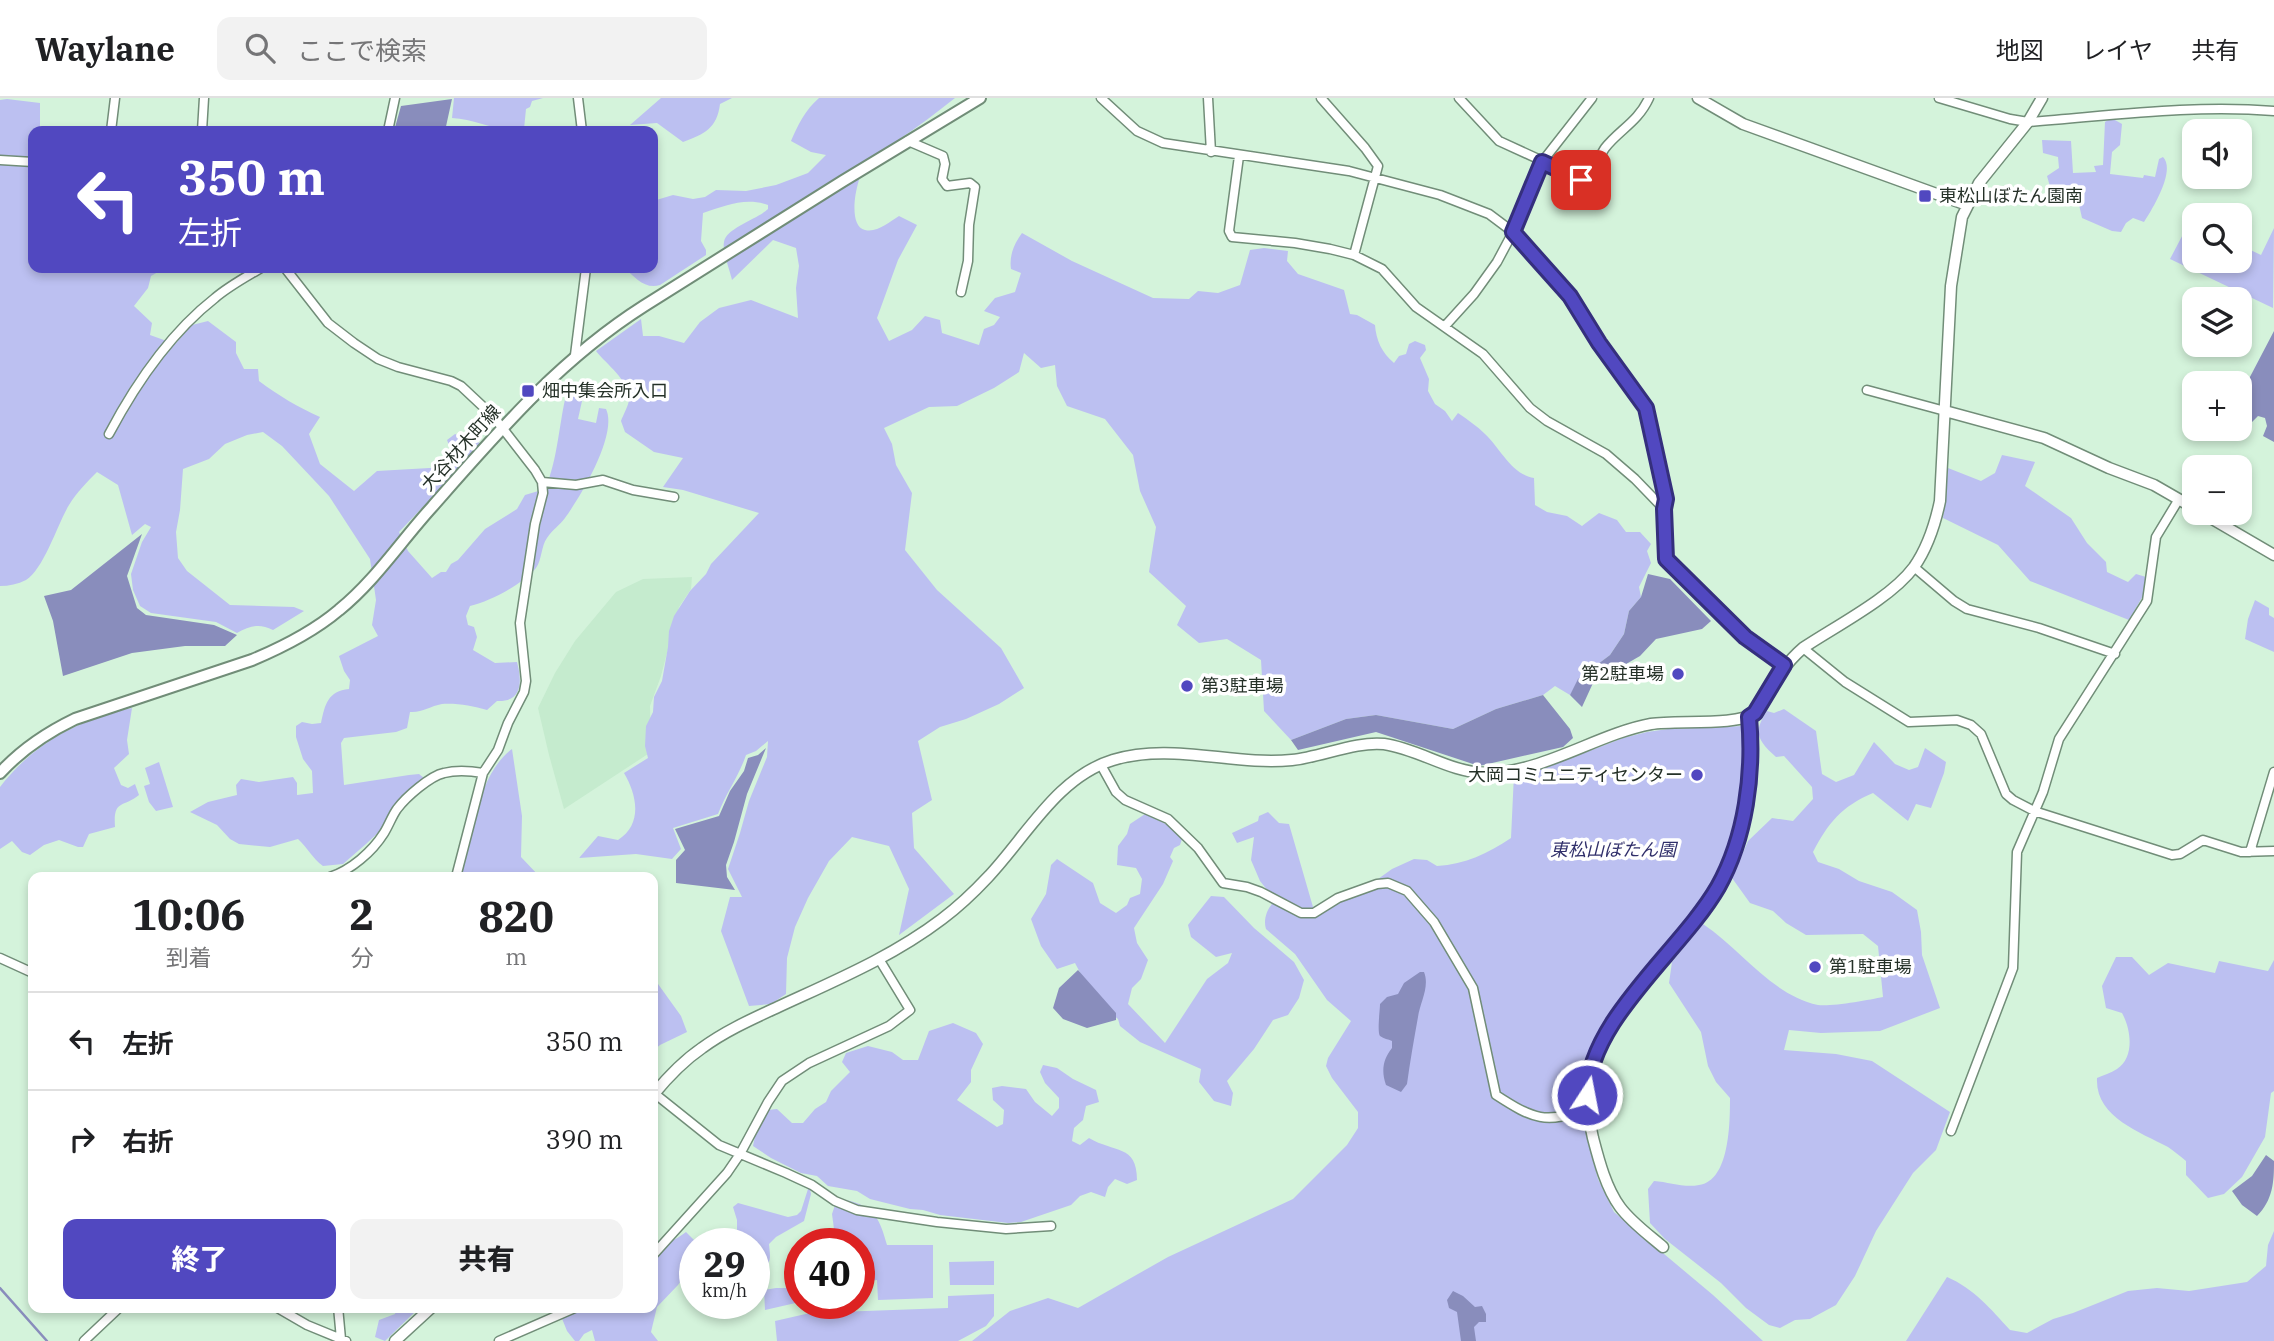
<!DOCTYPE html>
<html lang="ja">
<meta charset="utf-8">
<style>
body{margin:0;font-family:"IBM Plex Serif","Noto Sans JP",serif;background:#f2f2f2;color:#202124;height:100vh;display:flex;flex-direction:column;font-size:26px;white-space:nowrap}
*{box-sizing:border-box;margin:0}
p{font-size:23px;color:#757577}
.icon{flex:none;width:38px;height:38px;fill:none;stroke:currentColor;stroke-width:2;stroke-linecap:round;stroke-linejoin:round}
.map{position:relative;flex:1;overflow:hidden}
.panel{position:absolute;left:28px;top:774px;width:630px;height:441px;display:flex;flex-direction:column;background:#fff;border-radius:14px;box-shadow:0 4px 10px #0003}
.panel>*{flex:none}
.hud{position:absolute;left:28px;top:28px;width:630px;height:147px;border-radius:14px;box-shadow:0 4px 10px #0003;background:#5148c0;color:#fff;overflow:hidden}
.controls{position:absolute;left:2182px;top:21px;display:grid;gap:14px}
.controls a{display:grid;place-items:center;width:70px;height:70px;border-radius:14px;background:#fff;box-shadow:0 4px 10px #0003;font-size:35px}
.speed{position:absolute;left:679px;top:1130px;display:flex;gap:14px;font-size:35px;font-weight:700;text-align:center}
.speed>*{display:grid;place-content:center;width:91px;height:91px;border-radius:50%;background:#fff;box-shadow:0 4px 10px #0003;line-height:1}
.speed small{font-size:18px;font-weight:400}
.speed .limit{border:10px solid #d22;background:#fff;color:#111}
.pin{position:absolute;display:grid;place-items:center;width:60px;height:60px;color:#fff;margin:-30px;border-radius:14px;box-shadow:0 4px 10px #0006}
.me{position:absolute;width:77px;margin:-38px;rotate:11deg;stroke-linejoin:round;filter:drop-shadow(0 0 5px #0008)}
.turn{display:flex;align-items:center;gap:24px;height:147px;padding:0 35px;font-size:32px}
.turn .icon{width:91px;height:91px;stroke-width:2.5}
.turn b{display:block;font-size:49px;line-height:60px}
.eta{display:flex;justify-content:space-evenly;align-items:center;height:119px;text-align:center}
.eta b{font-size:42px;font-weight:800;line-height:49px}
.action{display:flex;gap:14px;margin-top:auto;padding:14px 35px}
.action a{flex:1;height:80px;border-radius:14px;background:#5148c0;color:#fff;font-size:28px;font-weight:800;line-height:80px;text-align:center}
.action a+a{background:#f2f2f2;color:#202124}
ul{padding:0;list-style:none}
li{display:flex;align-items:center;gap:21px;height:98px;padding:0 35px;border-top:2px solid #e0e0e0}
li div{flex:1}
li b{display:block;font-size:26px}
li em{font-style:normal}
header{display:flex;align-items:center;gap:42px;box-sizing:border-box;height:98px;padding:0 35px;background:#fff;border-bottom:2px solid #e0e0e0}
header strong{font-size:33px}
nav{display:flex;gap:38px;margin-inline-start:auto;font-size:24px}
.search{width:490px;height:63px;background:#f2f2f2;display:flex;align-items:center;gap:18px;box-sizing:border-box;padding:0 24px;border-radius:14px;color:#757577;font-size:26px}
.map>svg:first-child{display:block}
</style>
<header>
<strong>Waylane</strong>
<div class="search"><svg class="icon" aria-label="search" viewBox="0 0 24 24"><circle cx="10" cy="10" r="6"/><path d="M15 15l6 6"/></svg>ここで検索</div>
<nav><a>地図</a><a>レイヤ</a><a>共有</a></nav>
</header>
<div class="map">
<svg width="2274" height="1243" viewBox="0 0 2274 1243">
<rect width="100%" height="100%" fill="#d4f3db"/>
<path fill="#c5ebce" d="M692 479 691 491 679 509 661 578 650 608 651 654 564 711 549 657 538 610 555 575 575 543 616 494 643 481Z"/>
<path fill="#bcc0f1" d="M454 0H543L532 3 530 9 526 11 524 31C499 36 477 21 452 20Z
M661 0H732L720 6C717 30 705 36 683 44L657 25 630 27Z
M819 0H955C936 15 918 29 898 42 889 49 874 55 867 64 858 75 845 127 865 132 877 135 889 124 899 118L917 127 898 162 877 220 889 243 912 232 925 218 940 222 942 235 979 247 984 231 994 227 1000 219 984 213 995 200 1015 194 1021 175 1011 171C1009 158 1014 146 1022 135L1072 163 1153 200 1189 201 1198 193 1218 195 1240 187 1250 152 1264 150 1288 153 1287 163 1298 176 1344 192 1350 216 1357 217 1375 227C1376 242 1382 255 1394 265L1399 258 1406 256 1409 246 1415 243 1425 247 1426 252 1420 260 1429 281 1428 293 1435 306 1445 313 1452 323 1458 315C1468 322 1477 328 1485 336 1501 351 1511 376 1534 380L1535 407 1547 414 1567 418 1582 428 1599 415 1617 422 1626 434H1640L1651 446 1647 453 1651 465 1639 489 1641 499 1629 513 1624 536 1610 557 1581 579 1570 597 1555 588 1543 597 1496 611 1453 631 1376 617 1346 621 1291 642 1264 613 1261 562 1227 541 1199 545 1177 527 1186 508 1149 474 1156 429 1140 393 1133 357 1105 321 1067 308 1057 288 1055 267 1041 270 1024 255 1019 274 994 290 957 308 929 309 884 330 892 346 896 367 912 395 905 452 937 492 1001 550 1024 590 999 606 966 621 940 629 918 643 932 702 912 715 914 750 954 796 899 837 909 791 889 748 852 739 829 763 808 800 795 829 787 860 786 896 771 906 749 908 721 833 730 799H742L728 771 740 735 749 703 767 659 768 643 756 653 746 657C739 678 726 695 718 716L673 730 681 751 672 761 636 756 579 760 598 738 618 742C643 726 637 697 624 675L648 660 645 648 646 628 653 614 654 599 662 583 668 549 669 533 674 518 690 493 706 476 711 466 759 415 683 392 663 389 683 360 654 354 625 334 621 323C623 317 629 307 629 301 629 282 606 266 596 253L641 221 643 238H659L684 245 700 224 719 210 751 202 798 220 796 190 799 168 796 150 773 142 732 182C730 173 722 152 724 144 726 130 758 121 768 111V107C745 99 725 108 703 115L701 143 706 152V157L660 187C645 192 635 179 624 170H653V103L673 97 693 101 705 99 716 92 746 93 776 87 808 75 826 57 811 54 791 43C798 27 805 12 819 0Z
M7 1 40 5V29L38 33H33V48L28 68 33 73V170H165L151 178 148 190 134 208 152 225 150 237 175 246 192 227 208 223 236 244V255L244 271H258L259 283C279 298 298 309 320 319L309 336 320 366 354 393 377 373 447 369 452 355 447 342 455 336 483 346 399 434 408 453 432 480 441 474H446L451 466 458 462 485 431 517 411 525 397 545 391C558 362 559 324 567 293L581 297 582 303 578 321 596 325 599 310 606 311C618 336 581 398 565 420 560 427 552 432 547 440 541 448 542 462 536 470 521 487 491 503 470 508L466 518 468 527 474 529 477 539 473 552 495 565 517 564C522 583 523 604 497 603L487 612C473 608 457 605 442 606 430 608 422 615 410 614L407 630 396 634 344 640 341 645 344 687 409 677 419 676 424 680 393 708 381 732 366 746 343 766 323 768C312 760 308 750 298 741L270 749 239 746 230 741 217 727 190 714 208 704 237 697 236 687 241 681 259 684 293 679 297 685V697L313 695 312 673 303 661 296 639V628L302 624 312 626 321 625C325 606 328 593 349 591L350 582 344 573 339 558 378 538 372 527 376 502 370 461 329 398 282 348 263 334 247 337 225 346 209 361 183 371 180 412 176 434 178 460 187 473 230 507 294 509 304 513 273 532C259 525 250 528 237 535L216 524 151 515 140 508 133 492 131 476 142 444 151 429 145 426 132 437 118 387 97 374C87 384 77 394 69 407 58 425 44 471 26 482 18 486 9 488 0 488V2Z
M2108 22H2115L2122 26 2120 47 2112 54 2110 76 2143 80 2144 77 2155 79 2159 61 2163 59C2176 72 2153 110 2144 124L2133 120 2126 125 2121 134 2112 133 2082 120 2078 102 2051 92 2047 78 2059 70 2058 59 2043 55 2042 42 2071 43 2073 75 2096 74 2094 68 2103 67 2105 24Z
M2190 123 2194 126V163H2240V147L2261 157 2274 130 2273 210 2170 161Z
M2002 357 2035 364 2025 388 2071 420 2087 445 2106 464 2107 474 2128 484 2136 476 2146 479 2144 496 2129 522 2030 483 1998 447 1943 420 1948 370 1981 383 1995 375Z
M2255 502 2269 510V517L2274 520V554L2245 541 2248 521Z
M132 610 127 642 129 656 114 670 121 687 128 690 135 686 139 697C123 710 113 701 115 729L89 736 83 749H78L59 742 44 747 30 757 22 754 12 743 0 751V689C33 646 79 621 132 610Z
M1784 611 1816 633 1822 676 1836 684 1854 677 1874 644 1895 666 1909 672 1918 669 1925 650 1946 664 1944 675 1931 710 1916 706 1908 723 1873 695C1842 708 1828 725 1813 754L1818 764 1839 771 1859 783 1892 794 1917 812 1921 834 1922 857 1940 910 1880 933 1821 935 1789 932 1784 952 1836 956 1872 963 1950 1014 1936 1052 1913 1075 1876 1133 1855 1178 1836 1207 1810 1221 1795 1222 1780 1230 1769 1227 1746 1210 1721 1185 1665 1141 1650 1125 1648 1091 1654 1083C1669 1084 1684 1090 1699 1087 1730 1083 1730 1024 1730 1000L1716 984 1708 968 1701 934 1669 885 1672 864 1703 826C1742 852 1770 896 1818 907 1830 909 1869 902 1883 899L1878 848 1863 836 1806 837 1786 825 1773 813 1750 805 1732 780 1748 743 1772 720 1793 723 1813 701 1812 689 1784 658 1776 659C1757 642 1753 634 1767 613L1774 615Z
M1743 628 1747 645 1746 679 1740 715 1729 752 1722 770 1697 811 1626 899 1589 952 1582 975 1581 1002 1579 1005V1019H1582L1598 1081 1614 1114 1713 1197 1763 1243H972L1010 1213 1048 1200 1078 1210 1168 1159 1293 1101 1347 1047 1358 1030V1014L1332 980 1326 968 1328 960 1351 923 1327 902 1295 856 1266 831C1263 822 1267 810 1274 804L1298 817 1308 819 1289 803 1268 793 1260 783 1251 762 1254 739 1237 745 1232 735 1258 723 1259 718 1268 714 1279 725 1289 726 1313 809 1378 781 1392 771 1414 761 1427 762 1437 768C1466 766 1487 756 1511 740L1514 676 1579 657 1623 640 1647 634 1668 631Z
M512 651 522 718 521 759 540 779H461C469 740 479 675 512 651Z
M159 664 173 709 156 713 149 704 144 688 150 686 145 670Z
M1145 716 1172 729 1182 741 1180 747 1174 750 1170 759 1173 763 1163 786 1134 830 1137 845 1148 862 1141 881 1132 890 1128 906 1165 945 1207 881 1228 865 1232 855 1216 859 1191 839 1188 827 1211 798 1224 799 1254 830 1294 864 1304 882 1299 900 1288 917 1273 922 1254 951 1227 983 1233 995 1231 1008 1214 1003 1199 984 1201 971 1140 944 1120 928 1118 921 1094 901 1075 865 1057 871 1041 848 1031 821 1046 796 1051 767 1057 761 1093 785 1100 805 1116 815 1127 807 1130 800 1140 796 1142 781 1136 770 1117 767 1118 748 1127 736 1130 726Z
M2116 859H2132L2149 877 2168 865 2215 875 2219 863 2268 873 2274 862V993L2271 995 2265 1039 2242 1079 2224 1096 2208 1100 2186 1077V1063C2180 1058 2174 1053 2168 1049 2140 1034 2095 1019 2097 980 2103 977 2111 975 2117 971 2135 959 2131 931 2122 915L2106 910 2102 888Z
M653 879 681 918 687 934 660 947 653 953Z
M953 925 976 935 983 946 971 972V984L957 1002 997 1029 1003 1026 1004 1012 993 1002 992 990 1002 988 1026 991 1035 1004 1052 1018 1059 1010V1000L1045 985 1040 974 1043 967 1057 970 1073 981 1096 992 1099 1004 1086 1008 1083 1022 1074 1030 1072 1043 1080 1047 1089 1040C1114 1055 1137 1046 1137 1082L1127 1086 1115 1081 1108 1089 1105 1099 1091 1094 1080 1098 1071 1107 1021 1124 1008 1125 940 1117 923 1112 910 1111 870 1101 857 1093 828 1088 817 1078 801 1075 771 1060 753 1048 756 1033 768 1012 777 1011 792 1025H803L815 1011 826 1004 831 993 850 974 842 964 846 955 868 948 892 954 903 962H918L929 933Z
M808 1091H810L811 1096 804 1123 776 1139 769 1146C770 1159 773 1165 759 1173L754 1160V1146H747L746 1141 737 1137V1122L733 1109 738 1105 788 1119 797 1117 801 1113Z
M846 1102C875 1108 880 1122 887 1147H933V1200L878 1202 877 1182 870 1183 859 1179V1146H836L832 1116 835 1107Z
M2274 1133V1243H1906L1947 1179C1973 1190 1991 1211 2010 1232L2027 1235 2053 1221 2073 1215 2128 1193 2157 1190 2189 1193 2247 1184 2266 1168 2268 1147Z
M686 1134 698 1146H695V1150L691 1154 688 1173 678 1187 657 1209 651 1234 658 1243H595L592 1232 584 1236 579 1243H575L567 1233 561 1218 583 1211V1209H653V1140C666 1148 675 1142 686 1134Z
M994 1163V1187H950L949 1164Z
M776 1190H800V1204L765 1212 764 1192Z
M994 1196V1218L986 1228 958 1243H777L775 1223 810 1215 948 1210V1198Z
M397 1209H420L385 1243 375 1239 379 1222 395 1216Z"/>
<path fill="#898dbc" d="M452 1 445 33H394L401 8Z
M2274 233V344L2263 338 2267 328 2265 320 2258 318 2252 324 2240 319V298Z
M142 436 127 478 137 510 146 517 214 527 237 537 225 548H185L132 555 63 578 53 523 44 498 71 492Z
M1648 476 1670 481 1711 523 1702 531 1656 541 1640 558 1593 585 1582 609 1570 597 1578 581 1610 557 1624 536 1629 513 1641 499Z
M1543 597 1570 631 1573 640 1563 649 1479 668 1376 634 1298 652 1291 642 1346 621 1376 617 1453 631 1496 611Z
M766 650 747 696 734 744 726 767 727 779 735 792 676 785V762L685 752 675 731 719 718 730 693 744 673 748 660 758 657Z
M1078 872 1116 915V922L1087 930 1063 921 1053 910 1059 890Z
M1420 874H1424C1430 889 1420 904 1418 919 1414 941 1410 964 1407 986L1401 994 1386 987C1381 973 1383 961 1392 950V943C1388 941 1384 941 1380 938 1377 934 1380 912 1380 906L1387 899 1398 896 1404 885Z
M2266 1057 2274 1063C2274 1084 2273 1102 2257 1118L2242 1107 2232 1093 2252 1078Z
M1453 1193 1463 1198 1475 1209 1482 1208 1486 1216V1224H1479L1474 1229 1476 1243H1461L1457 1214 1449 1210 1447 1202Z"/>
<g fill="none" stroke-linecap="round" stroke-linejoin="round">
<path stroke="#898dbc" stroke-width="2.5" d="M0 1190 47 1243"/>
<defs>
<path id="minor" d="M578 0 582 33
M1101 0 1137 33 1163 45 1349 73 1440 97 1489 116 1513 134 1570 198 1599 245 1646 310 1666 401 1664 411 1666 461 1745 539 1785 567
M1208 0 1211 54
M1321 0 1365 50 1378 68 1354 157
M1459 0 1499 43 1584 82C1595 76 1598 60 1605 50 1619 32 1638 24 1649 0
M1939 0 2010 21 2028 24C2109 18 2193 6 2274 13
M111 33 115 0
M202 33 204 0
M388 33 395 0
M908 43 943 58 945 66 942 81 947 88 970 85 975 89 969 127 968 163 961 194
M1239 58 1229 133 1232 139 1295 145 1330 151 1354 157 1382 171 1416 209 1483 256 1530 310 1547 323 1606 356 1635 381 1664 411
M0 62 33 64
M285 170 328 225 354 245 378 261 398 269 451 283 461 288 493 318 535 372 542 384 543 395 535 426 520 525 526 583 524 594 508 625 498 652 483 675 456 779
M1445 228 1474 196 1497 164 1513 134 1542 64 1592 0
M575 257 586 170
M1867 292 1945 313
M109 336C136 285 169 236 215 200 229 188 246 179 261 170
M542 384 576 387 603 382 633 392 674 399
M1914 469 1954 503 1967 511 2039 530 2115 556
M1803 550 1845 584 1909 624 1957 622 1971 627 1981 636 2006 696 2013 702 2034 713 2172 757 2180 756 2203 742 2241 754 2274 753
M1101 667 1116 694 1125 702 1168 721 1198 750 1223 785 1247 789 1261 794 1301 815H1314L1338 800 1377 786 1388 785 1407 793 1434 824 1473 890 1496 997C1533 1021 1546 1027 1588 1010
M2250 754 2274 674
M330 779C351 772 372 754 384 735 389 727 392 718 397 711 406 699 430 678 444 675 456 672 471 673 483 675
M0 860 33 875
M654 995 719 1047 786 1075 812 1087 835 1103 857 1112 937 1124 1006 1131 1051 1128
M1951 1033 2013 870 2017 754 2043 694 2059 641 2147 503 2156 439 2179 401
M653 1157 727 1075 740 1056 768 1004 782 983 809 965 889 928 910 912 879 861
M276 1209 307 1227 346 1243
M338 1209 341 1241
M84 1243 120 1209
M499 1243 577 1209"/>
<path id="tertiary" d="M1698 0 1743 26 1967 107
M1945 313 2044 340 2109 370 2154 387 2194 410
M2202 415 2274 457
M653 997C667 980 683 963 702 950 725 933 752 921 778 909 834 883 892 859 942 821 958 809 974 794 988 779 1026 739 1057 679 1113 662 1171 644 1233 668 1292 662 1321 659 1356 643 1384 646 1419 651 1449 674 1485 675 1541 676 1597 636 1651 626 1676 622 1738 628 1755 615 1770 591 1782 568 1803 550 1836 528 1891 500 1914 469 1928 449 1935 427 1940 403L1951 188 1962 119 1979 85 2028 24 2042 0
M1663 1149C1649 1137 1631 1124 1620 1109 1606 1090 1599 1063 1593 1040 1589 1021 1583 996 1588 977 1606 908 1682 850 1717 789 1746 739 1754 675 1749 619
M395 1243 432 1209"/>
<path id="secondary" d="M0 675C21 652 46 635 75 621L252 562C283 549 313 534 339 512 375 483 401 443 432 409 498 334 559 262 644 208L843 83 980 0"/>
</defs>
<use href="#minor" stroke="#718d78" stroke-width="11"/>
<use href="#tertiary" stroke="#718d78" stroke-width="13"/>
<use href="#secondary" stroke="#718d78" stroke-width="14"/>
<use href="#minor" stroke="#fff" stroke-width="8"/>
<use href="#tertiary" stroke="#fff" stroke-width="10"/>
<use href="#secondary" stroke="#fff" stroke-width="10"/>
</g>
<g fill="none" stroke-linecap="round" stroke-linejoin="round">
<defs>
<path id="route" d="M1581 82 1542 64 1513 134 1570 198 1599 245 1646 310 1666 401 1664 411 1666 461 1745 539 1784 567 1755 615 1749 619C1754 675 1746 739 1718 789 1681 853 1589 921 1587 997"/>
</defs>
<use href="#route" stroke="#352f7d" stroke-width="18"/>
<use href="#route" stroke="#5148c0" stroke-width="12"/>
</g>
<g fill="#5148c0" stroke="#fff" stroke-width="2.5">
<rect x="1918" y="91" width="14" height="14" rx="3.5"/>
<rect x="521" y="286" width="14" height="14" rx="3.5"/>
<circle cx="1678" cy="576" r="7"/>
<circle cx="1187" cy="588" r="7"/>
<circle cx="1697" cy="677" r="7"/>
<circle cx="1815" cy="869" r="7"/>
</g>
<g text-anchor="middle" stroke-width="7" stroke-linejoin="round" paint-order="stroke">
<g font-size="18" fill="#253128" stroke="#fff" text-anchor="start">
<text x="1939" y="104">東松山ぼたん園南</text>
<text x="542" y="299">畑中集会所入口</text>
<text x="1664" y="582" text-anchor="end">第2駐車場</text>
<text x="1201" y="594">第3駐車場</text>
<text x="1683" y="683" text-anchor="end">大岡コミュニティセンター</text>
<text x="1829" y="875">第1駐車場</text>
</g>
<g font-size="18" fill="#253128" stroke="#fff">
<text transform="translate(461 350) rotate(-48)" y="6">大谷材木町線</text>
</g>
<g font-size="18" font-style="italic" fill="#302f6a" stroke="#fff">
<text x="1613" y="758">東松山ぼたん園</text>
</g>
</g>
</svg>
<div class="controls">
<a><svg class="icon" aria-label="sound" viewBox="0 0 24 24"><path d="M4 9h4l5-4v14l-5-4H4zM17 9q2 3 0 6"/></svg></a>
<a><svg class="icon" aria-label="search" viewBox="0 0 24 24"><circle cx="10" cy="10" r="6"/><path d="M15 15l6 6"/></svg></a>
<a><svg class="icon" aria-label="layers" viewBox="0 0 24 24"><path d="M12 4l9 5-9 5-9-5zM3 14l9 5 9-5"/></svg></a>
<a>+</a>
<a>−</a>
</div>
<div class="speed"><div>29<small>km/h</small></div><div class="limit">40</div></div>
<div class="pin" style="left:1581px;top:82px;background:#d93025"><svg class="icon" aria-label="arrive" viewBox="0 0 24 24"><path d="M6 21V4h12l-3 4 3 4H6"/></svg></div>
<svg class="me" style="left:1587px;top:997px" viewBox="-20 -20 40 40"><circle r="17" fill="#5148c0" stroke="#fff" stroke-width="3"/><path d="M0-11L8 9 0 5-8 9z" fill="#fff"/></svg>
<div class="hud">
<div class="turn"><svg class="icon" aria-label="left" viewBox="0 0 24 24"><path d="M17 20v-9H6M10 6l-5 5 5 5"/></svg><div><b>350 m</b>左折</div></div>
</div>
<section class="panel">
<div class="eta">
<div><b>10:06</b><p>到着</p></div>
<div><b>2</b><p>分</p></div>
<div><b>820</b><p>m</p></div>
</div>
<ul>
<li><svg class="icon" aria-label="left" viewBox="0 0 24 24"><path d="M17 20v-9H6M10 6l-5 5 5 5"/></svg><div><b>左折</b></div><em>350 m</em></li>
<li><svg class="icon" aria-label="right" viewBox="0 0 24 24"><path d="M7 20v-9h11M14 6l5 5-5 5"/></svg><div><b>右折</b></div><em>390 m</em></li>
</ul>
<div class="action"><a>終了</a><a>共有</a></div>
</section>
</div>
